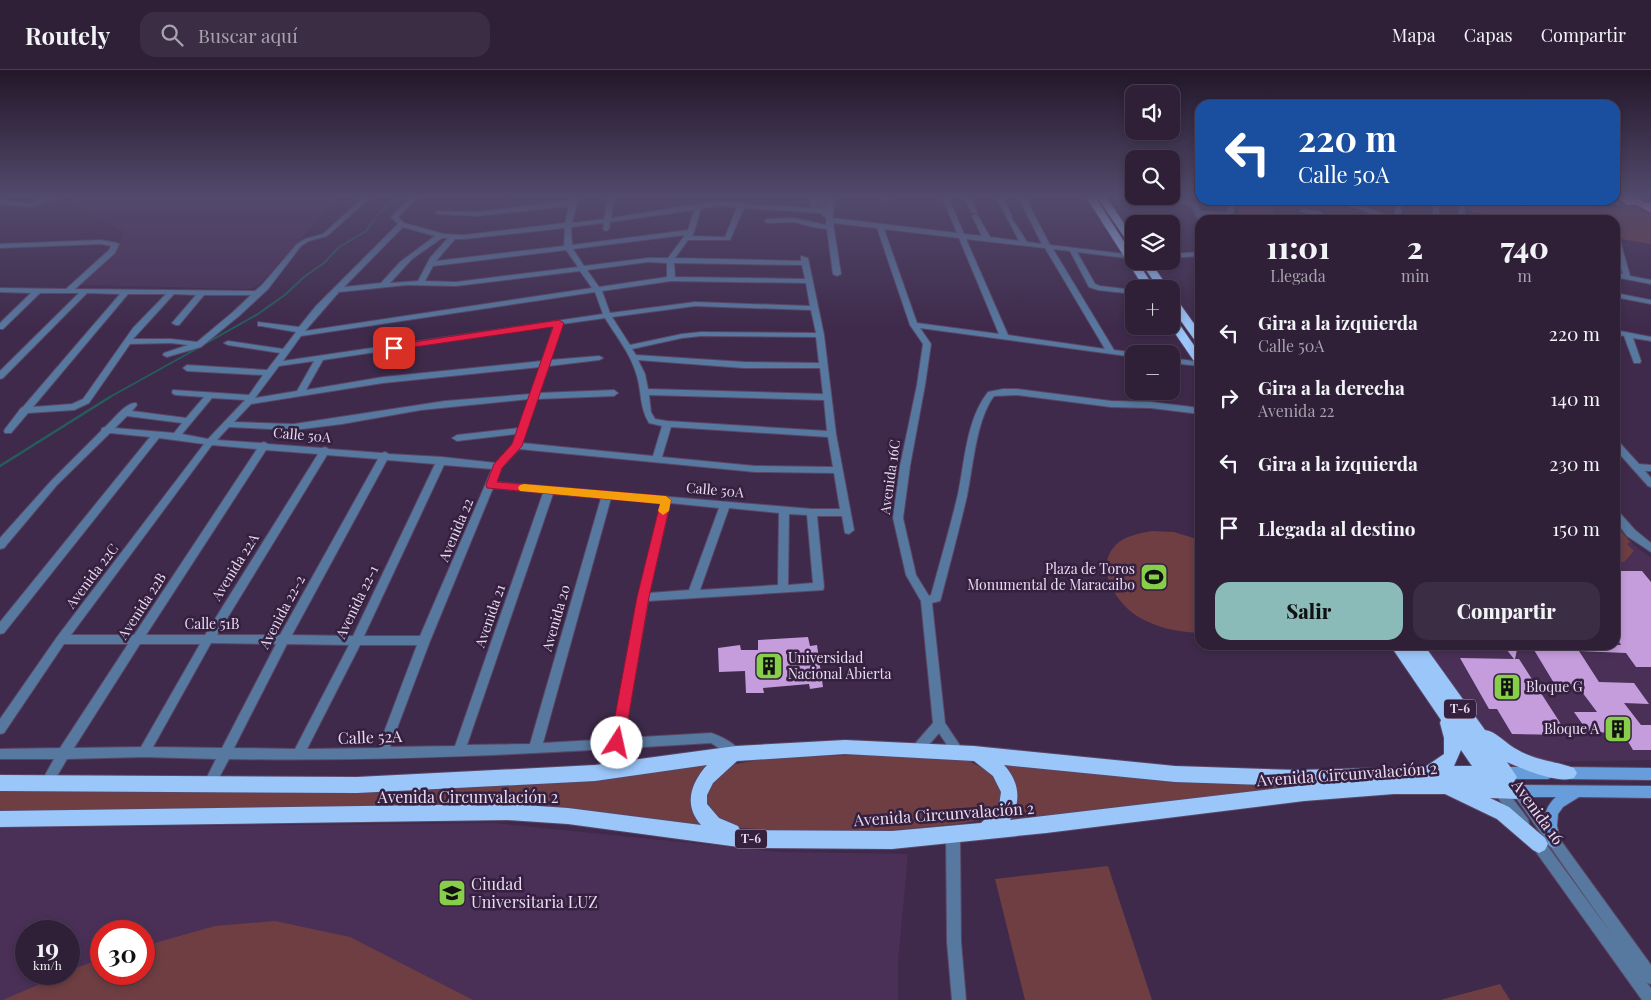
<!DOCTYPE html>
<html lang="es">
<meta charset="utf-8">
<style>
body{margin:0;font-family:"Playfair Display",serif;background:#3b2d43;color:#f1f3f6;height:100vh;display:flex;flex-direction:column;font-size:19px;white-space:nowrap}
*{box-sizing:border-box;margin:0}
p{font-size:16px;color:#a7a3ae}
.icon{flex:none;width:28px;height:28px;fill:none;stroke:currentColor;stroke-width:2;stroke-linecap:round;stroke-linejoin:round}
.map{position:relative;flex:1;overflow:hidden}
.details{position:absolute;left:1195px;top:145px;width:425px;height:435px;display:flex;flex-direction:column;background:#2f2038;border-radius:15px;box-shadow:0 2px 8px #0003,0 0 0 1px #4a3e53}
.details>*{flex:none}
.top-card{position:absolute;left:1195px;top:30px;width:425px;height:105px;border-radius:15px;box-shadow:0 2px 8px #0003,0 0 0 1px #4a3e53;background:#1a4fa0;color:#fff;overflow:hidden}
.tools{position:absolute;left:1125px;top:15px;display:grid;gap:10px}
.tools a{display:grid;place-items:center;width:55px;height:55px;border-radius:10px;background:#2f2038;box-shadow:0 2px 8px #0003,0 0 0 1px #4a3e53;font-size:25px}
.speed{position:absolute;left:15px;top:850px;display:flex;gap:10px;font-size:25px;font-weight:700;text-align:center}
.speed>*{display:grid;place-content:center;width:65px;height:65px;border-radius:50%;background:#2f2038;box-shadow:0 2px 8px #0003,0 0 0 1px #4a3e53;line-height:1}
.speed small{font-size:12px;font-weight:400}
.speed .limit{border:8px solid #d22;background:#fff;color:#111}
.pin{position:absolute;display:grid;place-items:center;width:42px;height:42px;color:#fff;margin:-21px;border-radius:10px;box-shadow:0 2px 8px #0006}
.me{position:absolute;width:55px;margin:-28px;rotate:10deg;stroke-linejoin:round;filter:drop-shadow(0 0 4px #0008)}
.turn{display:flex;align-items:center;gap:18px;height:105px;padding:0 20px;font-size:22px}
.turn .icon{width:65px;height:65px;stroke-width:2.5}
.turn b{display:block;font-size:35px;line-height:42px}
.eta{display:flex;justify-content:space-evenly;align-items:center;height:85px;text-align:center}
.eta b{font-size:30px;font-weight:800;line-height:35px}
.action{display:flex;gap:10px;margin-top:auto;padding:10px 20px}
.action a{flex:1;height:58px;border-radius:15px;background:#8bbbb9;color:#111;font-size:20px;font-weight:800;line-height:58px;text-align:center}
.action a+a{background:#3b2d43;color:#f1f3f6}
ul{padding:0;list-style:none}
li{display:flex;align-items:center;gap:15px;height:65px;padding:0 20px}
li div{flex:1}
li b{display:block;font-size:19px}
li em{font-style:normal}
header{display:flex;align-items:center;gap:30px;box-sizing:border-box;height:70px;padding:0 25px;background:#2f2038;border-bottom:1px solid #4a3e53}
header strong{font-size:24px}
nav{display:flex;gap:28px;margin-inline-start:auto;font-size:18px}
.search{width:350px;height:45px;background:#3b2d43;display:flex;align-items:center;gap:12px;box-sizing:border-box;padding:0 18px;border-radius:15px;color:#a7a3ae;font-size:19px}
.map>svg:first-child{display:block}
</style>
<header>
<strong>Routely</strong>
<div class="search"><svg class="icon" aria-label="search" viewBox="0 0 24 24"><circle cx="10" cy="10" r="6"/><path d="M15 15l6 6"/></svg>Buscar aquí</div>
<nav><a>Mapa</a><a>Capas</a><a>Compartir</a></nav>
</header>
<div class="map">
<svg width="1651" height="930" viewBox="0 0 1651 930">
<rect width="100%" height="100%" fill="#3f2a4b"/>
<path fill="#4a3057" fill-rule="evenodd" d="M78 127H338L260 214 250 219 80 215 117 178 124 162 74 136 72 130Z
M1615 452 1635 476 1651 488V690L1546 692 1484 661 1425 575H1615Z
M494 753 779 782 908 784 898 891V930H0V758ZM26 861H69V904H26ZM101 861H144V904H101Z"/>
<path fill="#6e3e43" d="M1239 131 1274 135V149H1253L1239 147Z
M1468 133 1640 138 1651 144V174L1615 168V150H1517L1469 141Z
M1615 454 1630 472 1627 474 1634 481 1624 492H1615Z
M1152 461 1174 462 1200 470V563C1177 562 1157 558 1137 546 1114 531 1092 494 1119 472 1129 465 1141 463 1152 461Z
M851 685 967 690 990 702 1000 715 1004 729 1000 741 987 749 957 754 874 762 795 761 741 758 725 754 709 744C707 734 703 723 708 714 713 704 726 697 736 694 771 686 815 687 851 685Z
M710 692 695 710 692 728 705 758 570 741 0 742V718L187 719Z
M998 692 1294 716 1005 754 1016 740V727Z
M1108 796 1152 930H1025L995 809Z
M275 851 350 867 473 930H3L63 904H69V901L101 888V904H144V876L215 856Z
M1500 914 1510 930H1441L1444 929Z"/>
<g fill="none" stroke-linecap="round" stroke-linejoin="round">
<path stroke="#245e5c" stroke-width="2" d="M203 275 258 244 286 224 304 207 324 193 338 178 366 161 377 146 396 127
M108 328 198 278"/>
<path stroke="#245e5c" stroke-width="2.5" d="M0 396 110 327"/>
</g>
<path fill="#c59ddc" d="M1617 127H1638L1644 133 1651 132V143L1637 135H1627Z
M1615 501H1642L1651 512V597H1636L1626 583 1579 581 1599 612 1634 613 1649 634 1624 633 1641 655H1651V680H1633L1623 663 1588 662 1574 642H1597L1579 618H1557L1531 575H1575L1577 578V575H1621L1615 565Z
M808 567 810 576 817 575 823 617 810 619 809 614 763 618 764 623H746L745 601 719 602 718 578 740 575 741 580H758V570Z
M1503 575H1518L1515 589H1519L1568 665 1512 664 1497 639H1489L1460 588 1514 589Z"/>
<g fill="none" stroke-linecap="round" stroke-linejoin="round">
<defs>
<path id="minor" d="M46 127H57L31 137 0 134V130L30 133Z
M364 127H371L327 166 309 171 301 176 268 219 239 246 201 277 167 287 163 285 164 283 188 275 171 273 130 274 89 333 74 340 28 343 11 363H5L4 361 5 359 21 338 23 337 120 224 87 223 3 308 0 309V301L79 223H40L3 259H0V253L31 223 0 222V218L66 219 109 180 111 176 101 174 0 178V174L101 170 117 173 119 174 115 183 75 219 255 221 262 215 297 174 305 169 323 164ZM128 224H166L133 258 83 329 72 334 33 337ZM174 224 196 225 172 253 176 255H179L204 225H251L233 242 197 272 171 269H133Z
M411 127H418L398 147 404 153 444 164 464 165 565 153 569 136 477 146 438 144 436 143V141L477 142 570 131 571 127H577V133L572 153 604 149 608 127H614L611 148 698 134 718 132 739 133 742 132 745 134 811 138 810 127H816L818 139H820L818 127H824L827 138 828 127H834L833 148 957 163 942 127H948L964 164 982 166 972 146 975 144 978 146 990 167 1019 171 996 127H1003L1012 146 1011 147 1027 172 1042 174 1018 127H1025L1050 175 1134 185V189L1077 182 1095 214 1100 216 1134 220V224L1098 220 1089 217 1070 181 1053 179 1114 280 1137 283 1134 284V287L920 258 931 274 925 315 910 396 903 448 916 505 929 526 931 525C940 492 950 458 958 424 965 391 966 350 988 322L1003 319H1017L1111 331 1151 332 1200 338V344L1151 338 1111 337 1017 325 994 326C976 350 973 397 967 426 959 460 950 494 941 528L940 531 932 533 945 653 965 683 963 687 959 688 955 687 939 663 921 684 917 685 913 684 911 680 913 676 933 653 921 531 906 505 893 448 900 396 917 315 923 274 910 255 877 158 833 153 841 204 837 206 833 204 827 159 812 157 794 152 767 153 764 151 767 149 794 148 826 155V147L823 146 821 143 744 138 730 170H688L675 188 801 191V186L808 188 824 265 836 364 854 460 849 464 845 463 842 446H817L824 517 823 520 648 531 624 668 711 663C721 666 737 674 742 684L740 688 736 689 711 673C550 683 390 692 229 689L213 719 209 721 205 719 203 715 216 689 144 687 67 689 50 718 46 720 42 718 40 714 54 689H0V679L60 678 128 574H64L4 663 0 664V649L57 567 204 374 159 368 4 563 0 564V552L150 367 110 363 57 415 4 478 0 479V468L51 411 101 361 102 358 105 357C113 350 126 332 136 333L137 335 132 341 186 348 204 327 176 325 173 324 172 322 173 320 249 325 263 305 187 301 183 298 187 295 267 300 280 283 228 275 224 273 228 271 283 279 296 262 261 256H258V252L299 257 316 236 398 154 391 147ZM718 136 737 137 725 167 692 166 694 162 701 139ZM694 140 688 160 572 175 571 157 604 153 603 159 606 161 609 159 610 152ZM403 157 435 166 400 192 381 213 344 217ZM565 158 564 176 436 191 455 169H464ZM884 159 959 168 999 264 917 253ZM685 165 668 188H648L584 196 573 179ZM442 168H448L430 188 418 211 390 213 412 189ZM966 169 1045 178 1105 279 1008 265ZM566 180 578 197 456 212 425 211 433 196ZM648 192 667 193V207L599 217 587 200ZM674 193 802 195 805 209 675 207ZM580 201 592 218 305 261 339 222 407 215 456 216ZM671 211 806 213 810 236 695 232 610 243 602 221ZM595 222 603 244 283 291 301 266ZM695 236 811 240 816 263 701 262 682 264 630 275 612 247ZM605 248C616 266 630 283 636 303 642 320 639 337 649 353L662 356 653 386 522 373 537 329 614 326 618 323 614 320 539 323 549 296 599 290 603 288 599 286 550 290 562 254ZM554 255 542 291 383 307 306 320 323 290ZM701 266 816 267 819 293 744 292 636 285 632 279 682 268ZM638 290 744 298H820L823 324 648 319 645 304ZM314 291 297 321 255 328 279 296ZM540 297 531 324 445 331 294 354 234 352 251 334 383 313ZM649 325 824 330 827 361 667 351 655 349 651 342ZM212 328 245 330 208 369 182 364ZM529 329 519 358 457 365 452 368 457 371 516 364 513 375 496 393 442 387 389 384 385 382 382 383 329 379 325 377 322 378 268 374 264 372 261 373 217 370 229 357 294 360 342 354 421 340ZM127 346 182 353 174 363 115 358ZM671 357 828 367 833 397 755 396 662 387ZM212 375 257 379 134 565H71ZM519 379 755 402 834 403 840 439H812L496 412 502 397ZM266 380 318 384 205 565H146ZM327 385 378 389 280 565H217ZM387 390 435 394 353 566 292 565ZM444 395 492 399 420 566H364ZM493 418 543 423 455 676 390 677 430 571ZM553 424 601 428 530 674 467 675ZM611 428 661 433 638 527 612 669 543 673ZM670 433 719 438 689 520 649 523ZM729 438 779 443 778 515 700 520ZM789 444 807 445 813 513 788 515ZM211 573 276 574 222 678 153 677ZM140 574H200L141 677 74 678ZM287 574 349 575 295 679 234 678ZM360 575H417L378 678 307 679Z
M883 127H889V130L884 131Z
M963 127H970L977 142 976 143H972Z
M1162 128 1181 129 1197 134 1201 141 1227 142 1228 134 1231 132 1234 134 1233 144 1230 146 1202 145 1204 150H1200V152L1198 150 1192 136 1181 133 1160 131V129Z
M1615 129 1620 133V135H1616L1610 130H1615Z
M1326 130C1350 130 1371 139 1393 148L1395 146V132L1398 130 1401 132V146L1398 150H1385L1360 139Z
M1433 130H1439V150H1433Z
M1458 130H1464L1465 150H1459Z
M1505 130H1512L1513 132 1510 134Z
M1539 130H1546L1548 132 1545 134Z
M1576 130H1583L1585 133 1580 134Z
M1303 139 1321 142 1327 150H1321L1317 145 1301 142 1300 141Z
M1489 146 1491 147 1492 150H1486L1487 147Z
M1615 168 1620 170 1630 206 1651 210V214L1615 207V203L1623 204 1615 179Z
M1200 182V186L1171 188V184Z
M1615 223 1651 230V234L1615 227Z
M1615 260 1651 267V271L1633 268 1641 291 1640 293H1634L1624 266 1615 264Z
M1171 288 1200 292V296L1171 293Z
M1615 370 1618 371 1639 394 1651 395V401H1645L1651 408V417L1648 416 1615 379Z
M1615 440 1618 441 1635 460 1651 473V482L1627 466 1615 450Z
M953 758 958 760 960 764 961 872 966 930H952L947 872 946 764 948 760Z"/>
<path id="tertiary" d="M1500 715 1504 717 1528 749 1529 753 1528 757 1523 759 1518 757 1496 725 1494 721 1496 717Z
M1518 715 1522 717 1651 895V914L1647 913 1651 918V930H1642L1531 775 1529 771 1531 767 1536 765 1541 767 1613 866 1514 725 1512 721 1514 717Z"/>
<path id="secondary" d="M1505 697H1548L1552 699 1554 703 1552 707 1548 709H1505L1501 707 1499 703 1501 699Z
M1565 697 1651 698V710L1565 709 1561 707 1559 703 1561 699Z
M1518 715 1651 716V728L1579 727 1563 737 1558 744 1557 756 1561 772 1559 776 1554 778 1549 776C1542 759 1541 740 1556 727H1518L1514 725 1512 721 1514 717Z"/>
<path id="trunk" d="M1086 127H1095L1134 187V191H1137L1155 219H1145Z
M1097 127H1106L1134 168V178L1131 177Z
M1140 191H1150L1169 219H1159Z
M1171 226 1175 227 1200 262V273L1196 272 1171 237Z
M1171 247 1175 248 1200 284V295L1196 294 1170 256Z
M1390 575H1406L1410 579 1407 575H1424L1485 660C1496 661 1507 675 1518 680 1535 690 1555 691 1574 698L1577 703 1574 708C1558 714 1522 699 1507 692L1517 707 1513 713 1524 715 1527 721 1524 727 1518 729 1490 728 1509 737 1545 768 1548 774 1545 780 1539 783 1533 780 1497 749 1445 724H1394L1304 731 1046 763 892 779 746 778 568 754 507 750 0 757V741L507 734 568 738 701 755C683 735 691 713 707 695L595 711 357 723 0 721V705L357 707 595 695 736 676 845 670 974 676 1175 696 1296 700 1425 697 1444 684V668L1440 653 1441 650ZM1461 680 1472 696H1454ZM845 684 974 691 993 706 1001 722 999 736 981 753 892 761 740 760 738 756 719 748 707 734V725L713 713 737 691ZM1004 695 1175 712 1298 716 1010 750C1022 731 1019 711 1004 695Z"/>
</defs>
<use href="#minor" stroke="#5a4665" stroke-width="2"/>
<use href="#tertiary" stroke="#5a4665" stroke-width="2"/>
<use href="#secondary" stroke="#5a4665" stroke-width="2"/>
<use href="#trunk" stroke="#5a4665" stroke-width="2"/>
<use href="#minor" fill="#57789f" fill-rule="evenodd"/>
<use href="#tertiary" fill="#57789f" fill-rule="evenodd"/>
<use href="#secondary" fill="#689ddb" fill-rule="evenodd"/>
<use href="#trunk" fill="#9bc6fa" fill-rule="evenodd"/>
</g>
<linearGradient id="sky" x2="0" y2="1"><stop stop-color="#231729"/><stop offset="0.49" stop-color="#524a6c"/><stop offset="1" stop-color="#524a6c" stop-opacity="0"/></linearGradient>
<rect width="1651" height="258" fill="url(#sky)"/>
<path fill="#e11d48" stroke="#92132f" d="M559 250 564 253 522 376 502 398 497 412 666 426 671 430 649 527 624 673 622 677 617 679 612 677 610 673 637 527 660 434 487 418 486 415 494 394 512 374 553 257 394 280 389 278 394 275Z"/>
<path fill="#f59e0b" d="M524 414 666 426 671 430 669 441 663 445 658 441 660 434 520 421 518 418 520 415Z"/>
<defs>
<symbol id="stadium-square" viewBox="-11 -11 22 22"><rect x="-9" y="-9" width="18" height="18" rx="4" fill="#87cf4a" stroke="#352040"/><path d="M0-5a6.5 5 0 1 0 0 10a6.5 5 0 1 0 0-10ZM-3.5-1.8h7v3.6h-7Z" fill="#111"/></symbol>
<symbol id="building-square" viewBox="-11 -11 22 22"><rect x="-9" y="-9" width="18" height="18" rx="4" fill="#87cf4a" stroke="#352040"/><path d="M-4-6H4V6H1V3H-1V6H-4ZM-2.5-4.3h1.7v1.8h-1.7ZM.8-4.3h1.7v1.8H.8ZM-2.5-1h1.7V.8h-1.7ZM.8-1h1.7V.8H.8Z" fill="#111"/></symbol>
<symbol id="university-square" viewBox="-11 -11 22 22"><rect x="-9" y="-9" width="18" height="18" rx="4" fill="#87cf4a" stroke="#352040"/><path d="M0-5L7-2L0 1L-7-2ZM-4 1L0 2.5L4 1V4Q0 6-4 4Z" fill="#111"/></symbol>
</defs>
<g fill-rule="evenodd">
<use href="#stadium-square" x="1138" y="491" width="32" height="32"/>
<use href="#building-square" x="753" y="580" width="32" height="32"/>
<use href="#building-square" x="1491" y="601" width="32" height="32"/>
<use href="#building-square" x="1602" y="643" width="32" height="32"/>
<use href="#university-square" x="436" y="807" width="32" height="32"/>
</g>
<g text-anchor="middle" stroke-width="5" stroke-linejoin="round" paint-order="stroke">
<g fill="#352040" stroke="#b2a3bb" stroke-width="1">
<rect x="1444" y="629.5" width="32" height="19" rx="4"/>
<rect x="735" y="759.5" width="32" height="19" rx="4"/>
</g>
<g font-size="12" font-weight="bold" fill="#e8dbf0">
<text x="1460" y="643">T-6</text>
<text x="751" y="773">T-6</text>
</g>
<g font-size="14" fill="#e8dbf0" stroke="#352040">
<text transform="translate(302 365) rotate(5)" y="5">Calle 50A</text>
<text transform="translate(890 407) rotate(-82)" y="5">Avenida 16C</text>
<text transform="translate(715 420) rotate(5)" y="5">Calle 50A</text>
<text transform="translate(456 460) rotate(-67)" y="5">Avenida 22</text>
<text transform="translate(235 497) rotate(-58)" y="5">Avenida 22A</text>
<text transform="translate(92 506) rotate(-53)" y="5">Avenida 22C</text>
<text transform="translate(357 532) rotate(-64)" y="5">Avenida 22-1</text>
<text transform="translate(142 536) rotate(-57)" y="5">Avenida 22B</text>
<text transform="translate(282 542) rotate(-62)" y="5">Avenida 22-2</text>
<text transform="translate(490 546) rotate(-71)" y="5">Avenida 21</text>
<text transform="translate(556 548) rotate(-74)" y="5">Avenida 20</text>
<text x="212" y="559">Calle 51B</text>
</g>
<g font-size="14" fill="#e8dbf0" stroke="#352040" text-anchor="end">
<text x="1135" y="504">Plaza de Toros<tspan x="1135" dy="16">Monumental de Maracaibo</tspan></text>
<text x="788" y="593" text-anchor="start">Universidad<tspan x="788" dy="16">Nacional Abierta</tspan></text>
<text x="1526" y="622" text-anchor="start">Bloque G</text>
<text x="1599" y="664">Bloque A</text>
</g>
<g font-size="16" fill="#e8dbf0" stroke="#352040">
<text transform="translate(370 667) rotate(-2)" y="6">Calle 52A</text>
<text transform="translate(1347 704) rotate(-4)" y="6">Avenida Circunvalación 2</text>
<text x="468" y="733">Avenida Circunvalación 2</text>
<text transform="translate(1538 742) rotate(54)" y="6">Avenida 16</text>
<text transform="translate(944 744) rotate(-4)" y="6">Avenida Circunvalación 2</text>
</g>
<g font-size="16" fill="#e8dbf0" stroke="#352040" text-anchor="start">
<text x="471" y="820">Ciudad<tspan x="471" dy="18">Universitaria LUZ</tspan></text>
</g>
</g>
</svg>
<div class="tools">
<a><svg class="icon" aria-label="sound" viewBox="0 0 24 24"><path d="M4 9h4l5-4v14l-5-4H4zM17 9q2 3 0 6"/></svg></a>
<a><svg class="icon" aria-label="search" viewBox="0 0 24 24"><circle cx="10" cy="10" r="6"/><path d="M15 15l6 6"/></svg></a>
<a><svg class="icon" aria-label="layers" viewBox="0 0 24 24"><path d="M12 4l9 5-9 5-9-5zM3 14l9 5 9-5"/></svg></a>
<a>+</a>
<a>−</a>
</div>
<div class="speed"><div>19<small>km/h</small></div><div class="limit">30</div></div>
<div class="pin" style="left:394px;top:278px;background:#d93025"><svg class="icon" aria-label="arrive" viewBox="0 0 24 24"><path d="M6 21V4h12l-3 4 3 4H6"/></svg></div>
<svg class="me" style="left:617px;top:673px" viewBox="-20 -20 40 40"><circle r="19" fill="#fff"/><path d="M0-13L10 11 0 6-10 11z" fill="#e11d48"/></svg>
<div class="top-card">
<div class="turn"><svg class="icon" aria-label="left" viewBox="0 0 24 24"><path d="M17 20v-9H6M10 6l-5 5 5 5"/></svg><div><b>220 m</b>Calle 50A</div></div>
</div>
<section class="details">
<div class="eta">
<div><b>11:01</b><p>Llegada</p></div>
<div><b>2</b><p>min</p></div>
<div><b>740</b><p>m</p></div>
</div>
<ul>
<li><svg class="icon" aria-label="left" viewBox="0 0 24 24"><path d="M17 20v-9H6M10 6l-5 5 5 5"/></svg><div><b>Gira a la izquierda</b><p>Calle 50A</p></div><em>220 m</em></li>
<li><svg class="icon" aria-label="right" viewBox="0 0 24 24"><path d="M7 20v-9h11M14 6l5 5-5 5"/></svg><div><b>Gira a la derecha</b><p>Avenida 22</p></div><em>140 m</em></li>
<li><svg class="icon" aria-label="left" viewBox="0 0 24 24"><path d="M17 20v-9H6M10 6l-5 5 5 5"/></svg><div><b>Gira a la izquierda</b></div><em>230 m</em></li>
<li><svg class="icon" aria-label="arrive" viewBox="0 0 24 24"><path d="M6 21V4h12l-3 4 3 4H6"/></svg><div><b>Llegada al destino</b></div><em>150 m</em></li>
</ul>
<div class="action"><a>Salir</a><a>Compartir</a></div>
</section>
</div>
